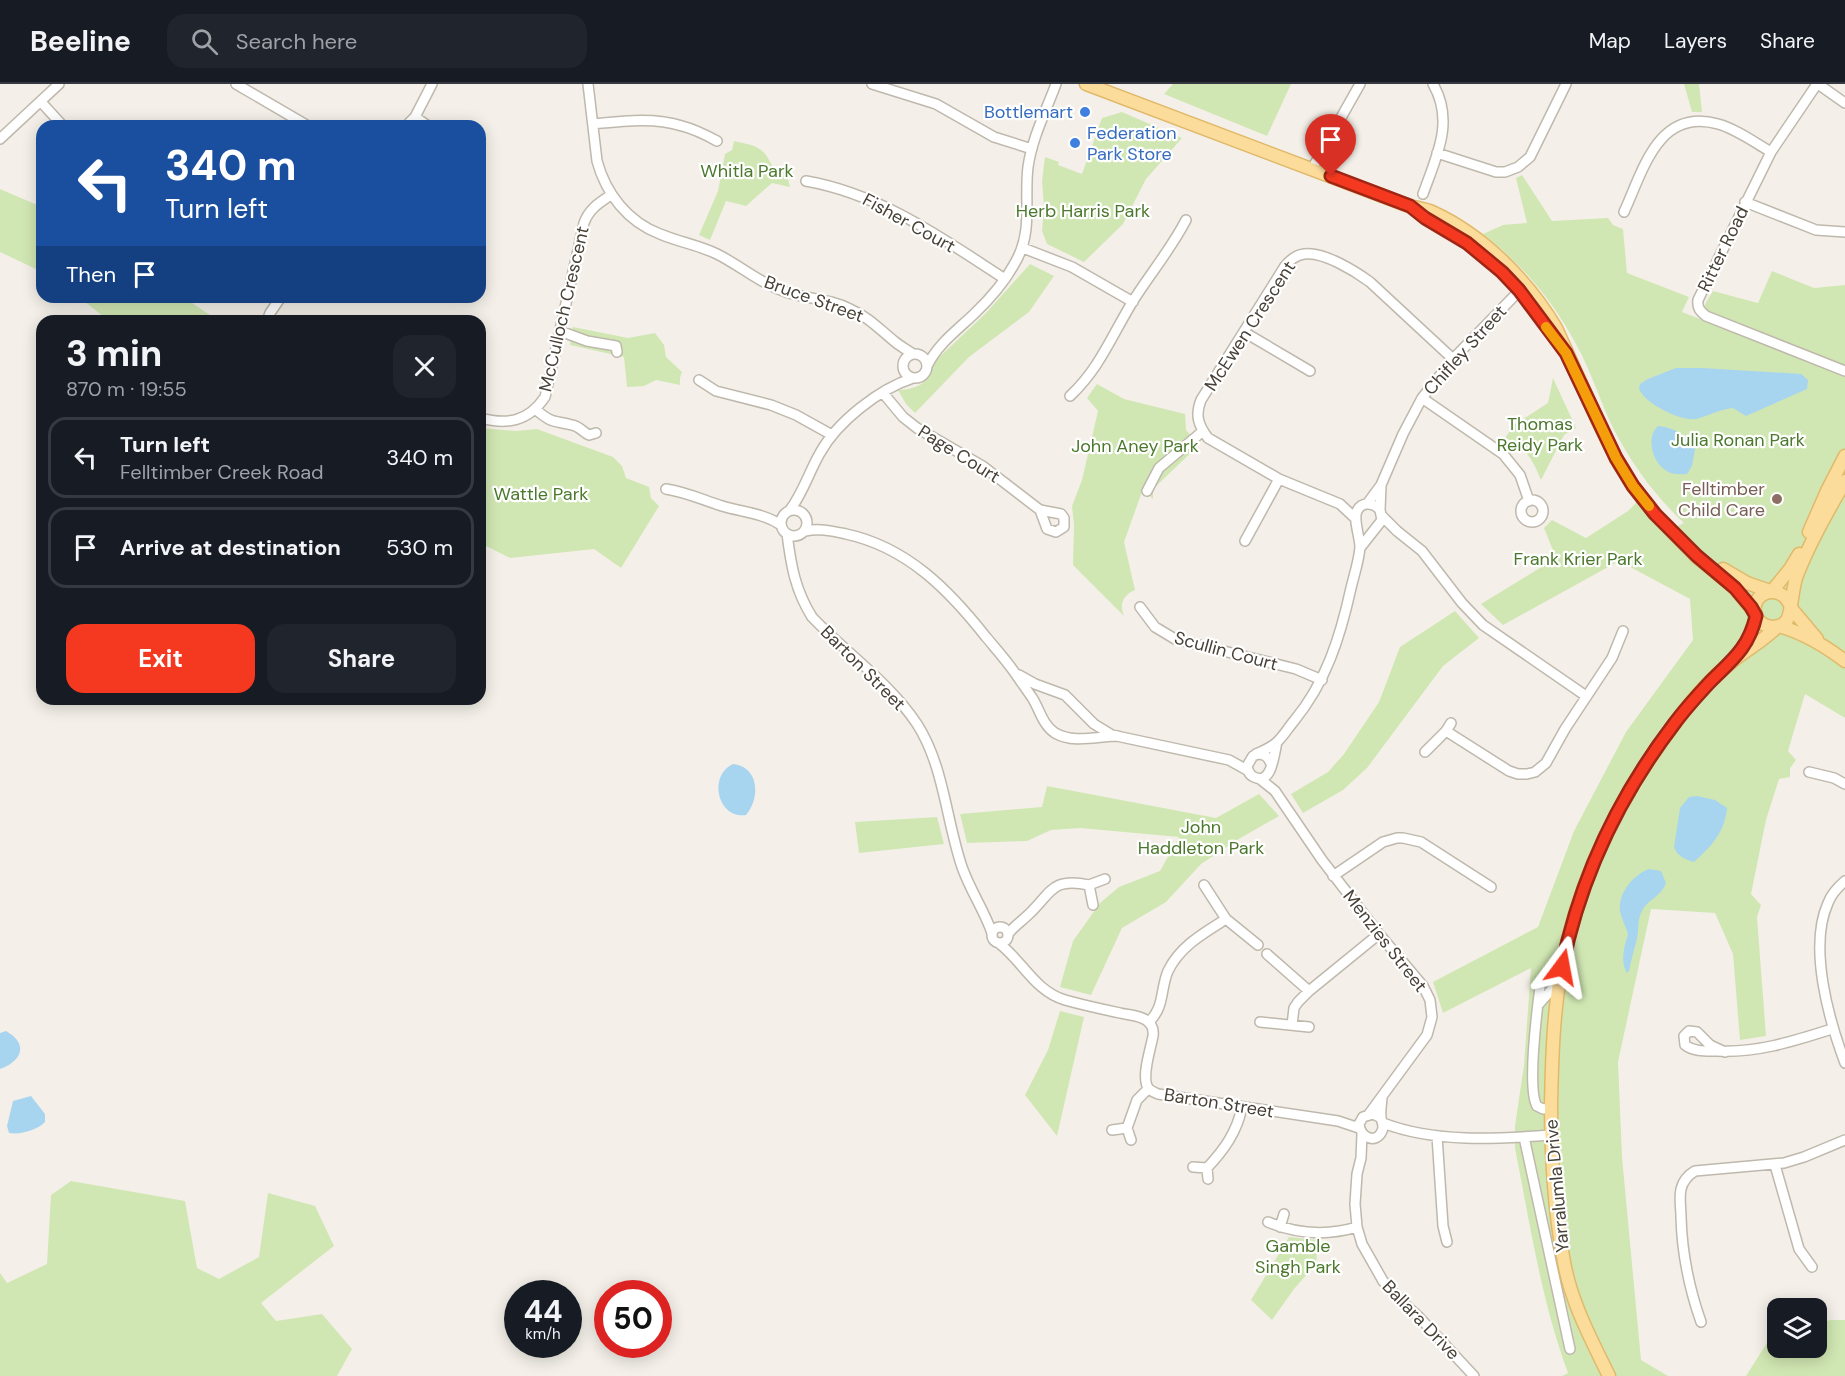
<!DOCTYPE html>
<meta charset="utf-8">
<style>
body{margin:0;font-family:"DM Sans",sans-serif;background:#20242c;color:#f1f3f6;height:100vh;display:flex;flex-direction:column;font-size:22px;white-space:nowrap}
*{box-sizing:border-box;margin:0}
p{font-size:20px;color:#9ea1a6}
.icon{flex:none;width:33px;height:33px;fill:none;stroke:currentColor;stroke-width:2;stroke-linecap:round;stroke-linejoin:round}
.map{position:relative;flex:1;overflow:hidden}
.details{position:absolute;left:36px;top:231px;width:450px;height:390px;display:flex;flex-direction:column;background:#171b24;border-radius:18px;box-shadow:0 3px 15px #0003}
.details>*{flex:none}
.hud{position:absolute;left:36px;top:36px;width:450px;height:183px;border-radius:18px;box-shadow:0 3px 15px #0003;background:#1a4fa0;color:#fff;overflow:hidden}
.fabs{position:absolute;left:1767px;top:1214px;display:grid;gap:12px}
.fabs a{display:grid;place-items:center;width:60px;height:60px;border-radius:12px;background:#171b24;box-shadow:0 3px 15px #0003;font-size:30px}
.speed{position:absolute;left:504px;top:1196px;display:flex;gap:12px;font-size:30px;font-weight:700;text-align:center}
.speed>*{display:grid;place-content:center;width:78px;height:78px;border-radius:50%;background:#171b24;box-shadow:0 3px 15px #0003;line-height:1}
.speed small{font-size:15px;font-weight:400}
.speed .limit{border:9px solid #d22;background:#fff;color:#111}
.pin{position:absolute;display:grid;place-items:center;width:51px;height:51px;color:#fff;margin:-62px -26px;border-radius:50% 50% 50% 0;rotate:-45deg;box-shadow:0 0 6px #0007}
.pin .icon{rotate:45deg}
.me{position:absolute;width:66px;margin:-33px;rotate:13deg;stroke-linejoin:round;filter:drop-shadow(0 0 4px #0008)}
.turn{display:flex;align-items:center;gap:21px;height:126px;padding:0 30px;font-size:27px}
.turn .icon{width:78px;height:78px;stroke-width:2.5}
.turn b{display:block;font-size:42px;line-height:51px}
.then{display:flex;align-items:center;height:57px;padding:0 30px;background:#0003;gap:12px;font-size:22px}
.round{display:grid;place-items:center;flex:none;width:63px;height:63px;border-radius:18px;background:#20242c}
.summary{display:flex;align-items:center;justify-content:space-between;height:102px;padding:0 30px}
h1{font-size:36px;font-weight:700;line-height:45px}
.cta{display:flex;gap:12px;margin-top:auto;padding:12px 30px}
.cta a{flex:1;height:69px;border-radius:18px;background:#f43920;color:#fff;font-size:24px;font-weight:700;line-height:69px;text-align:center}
.cta a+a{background:#20242c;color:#f1f3f6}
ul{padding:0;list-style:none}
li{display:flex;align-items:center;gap:18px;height:81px;margin:0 12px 9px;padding:0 18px;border:3px solid #363941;border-radius:18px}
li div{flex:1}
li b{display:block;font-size:22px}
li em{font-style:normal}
header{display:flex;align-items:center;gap:36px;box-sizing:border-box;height:84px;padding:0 30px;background:#171b24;border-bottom:2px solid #363941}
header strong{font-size:28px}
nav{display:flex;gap:33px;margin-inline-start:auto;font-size:21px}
.search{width:420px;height:54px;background:#20242c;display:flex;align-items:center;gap:15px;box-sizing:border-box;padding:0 21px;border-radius:18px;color:#9ea1a6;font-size:22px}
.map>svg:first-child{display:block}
</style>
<header>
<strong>Beeline</strong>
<div class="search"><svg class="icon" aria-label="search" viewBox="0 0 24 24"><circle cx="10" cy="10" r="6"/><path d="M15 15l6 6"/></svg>Search here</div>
<nav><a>Map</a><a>Layers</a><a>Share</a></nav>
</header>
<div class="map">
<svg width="1845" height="1292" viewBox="0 0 1845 1292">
<rect width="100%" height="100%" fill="#f4f0e9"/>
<path fill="#d1e7b3" d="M1173 0H1291L1267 52 1164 10Z
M1684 0H1699L1702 28H1692Z
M1122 28 1182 54 1146 95 1123 140 1084 178 1047 160 1042 147 1044 123 1042 97 1045 73 1059 78 1058 81 1082 90 1102 34Z
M734 57C754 62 763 61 772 82L789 88 788 95 790 103 772 99 746 122 726 117 710 156 699 151 718 107 725 70 732 66Z
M1522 91 1552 137 1608 134 1613 141 1623 145 1627 189 1689 213 1682 228 1845 292V634L1805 610 1788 667 1796 676 1790 684V693L1779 695 1766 736 1751 810 1761 821 1757 833 1766 952 1740 956 1733 870 1715 829 1651 825 1618 978 1622 1073 1641 1276 1668 1292H1562L1568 1289C1541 1216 1530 1140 1515 1064V1042L1524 981 1531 884 1443 929 1433 898 1538 843 1574 747 1626 648 1693 556 1690 515 1619 477 1503 541 1481 520 1556 474 1544 444 1552 436 1586 454 1628 427 1640 415 1669 446 1684 439C1655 412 1631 379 1613 344 1600 317 1591 287 1576 260 1553 217 1522 180 1483 150L1503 141 1527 139 1516 94Z
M0 105 42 123V188L0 168Z
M1030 180 1054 192 1029 228 969 273 915 329 906 320 898 306C918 305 928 300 932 280L986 229Z
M1772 187 1814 204 1845 201V282L1712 230 1707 227 1704 222 1713 207 1758 219Z
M79 213H183L219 237H109Z
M573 243 628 254 655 249 664 261 666 273 682 288 680 294V301L656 296 644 302 627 303 624 273 570 261Z
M1553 294 1576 344 1564 351 1541 396C1533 377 1525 361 1505 354L1514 341 1548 319Z
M1097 300 1124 315 1185 330 1186 346 1199 361 1153 405V415L1143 405 1124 458 1135 506C1123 511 1119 520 1124 532L1073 481 1074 441 1072 422 1082 396 1098 327 1087 314Z
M480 344 516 347 537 345 613 373 622 382 626 394 649 403 651 414 659 422 621 484 594 465 510 474 480 459Z
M1455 527 1479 554 1443 582 1367 684 1343 706 1303 729 1291 710 1328 688 1344 670 1379 618 1400 563Z
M1047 702 1216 734 1259 710 1279 732 1237 756 1201 780 1166 818 1122 844 1091 911 1060 903 1073 857 1100 819 1119 803 1160 787 1179 753 1080 744 1051 746 1027 757 967 759 960 730 1042 723Z
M937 733 944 760 859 769 855 738Z
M1060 927 1084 933 1057 1052 1025 1011 1048 966Z
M71 1097 185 1117 197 1184 219 1195 259 1173 268 1109 315 1122 334 1162 261 1219 276 1237 322 1230 352 1265 337 1292H0V1189L7 1199 47 1180 51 1111Z
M1289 1153 1318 1156 1316 1180 1294 1205 1272 1236 1251 1216Z
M1831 1236H1845V1292H1746L1775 1246 1777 1245 1778 1263H1816L1817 1239Z"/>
<path fill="#a7d4ef" d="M1676 284H1702L1801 290 1808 296 1807 305 1746 332 1733 324C1720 325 1708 332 1696 335 1681 338 1642 318 1639 304L1640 300 1648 295Z
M1658 342C1674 343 1687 352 1695 365L1692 382 1687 390C1679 391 1669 390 1664 385 1652 376 1646 353 1658 342Z
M733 680C760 683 760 715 746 731 717 735 708 691 733 680Z
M1697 712 1715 716 1727 724C1725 748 1711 763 1694 778 1685 775 1678 773 1674 763L1680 724 1689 713Z
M1649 785 1661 787 1666 799C1661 813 1648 815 1642 827 1637 835 1639 846 1637 855 1634 866 1631 876 1629 887L1627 889C1620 877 1624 863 1628 850 1626 843 1623 838 1621 831 1615 813 1632 791 1649 785Z
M6 947C29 960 22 977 0 985V949Z
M31 1012 45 1030V1038C37 1046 21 1051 9 1049L7 1042 13 1017Z"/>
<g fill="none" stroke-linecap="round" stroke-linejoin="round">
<defs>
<path id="minor" d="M236 0 308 42
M588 0 597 77C606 110 628 138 660 150 679 158 698 161 717 170 741 182 762 201 789 209 809 215 831 215 850 225 870 234 878 244 894 257 900 262 907 266 913 270
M872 0 936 20 994 53 1032 65
M1817 0 1771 68 1698 216C1697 224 1700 227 1706 232L1845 287
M1818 0 1845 19
M41 18 63 42
M415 33 428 42
M593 40C623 37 654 33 682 42 694 45 706 51 717 57
M406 42 415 33 432 0
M0 55 59 0
M1437 69 1496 88H1505L1518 83 1530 73 1566 0
M1312 85 1360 0
M806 97C881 110 943 155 1005 195
M1423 110C1436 73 1455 38 1433 0
M1745 118 1816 146 1845 148
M1624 128C1643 87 1658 23 1718 40 1736 45 1754 58 1771 68
M1023 164 1072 183 1133 218
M267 237 270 229 281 213
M560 247 587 257 616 262 617 268
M1244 248 1310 287
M903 282a12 12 0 1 1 24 0a12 12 0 1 1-24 0Z
M927 282C938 260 956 247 973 231 990 215 1005 198 1016 177 1033 147 1024 115 1028 83 1032 54 1046 27 1056 0
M699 296 716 307 771 321 796 331 832 351
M883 309 903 333 917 344 984 383 1040 426 1061 430 1064 434V443L1056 448 1047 445 1040 426
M1070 312C1100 284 1112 251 1133 217 1150 190 1171 165 1186 136
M1422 314 1503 370 1520 391 1529 417
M535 325C553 340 552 336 572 341 579 342 583 348 589 351L596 349
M480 334C507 341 528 338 545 313L584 139C589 125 599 119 611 111
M666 405C686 408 703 416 722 422 742 428 763 429 781 441
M1147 407 1159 384 1203 347
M1521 427a11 11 0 1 1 22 0a11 11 0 1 1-22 0Z
M1367 420 1381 401 1403 350 1422 314 1453 275 1525 201
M781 439a13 13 0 1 1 26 0a13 13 0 1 1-26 0Z
M790 426C803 409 809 388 820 369 837 338 879 305 913 294
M1382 432 1397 447 1422 467 1462 519 1483 541 1586 612
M1356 435 1340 420 1279 395 1208 354C1198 341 1195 331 1201 316L1285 182C1290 176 1296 171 1304 170 1323 167 1355 187 1370 198L1453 275
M805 447C820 444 832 447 846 450 907 463 949 506 986 553 996 565 1006 576 1015 589 1021 598 1027 606 1033 615 1040 627 1043 641 1055 649 1074 660 1098 652 1118 652
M787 450C791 481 795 506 812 533 846 569 889 598 917 640 944 682 946 736 962 783 970 806 984 826 992 849
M1245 457 1279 395
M1360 464 1382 436 1380 426 1381 401
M1140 523 1155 543 1175 555 1296 585 1322 596
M1019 591 1035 600 1065 611 1094 640 1112 651 1229 676 1247 686
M1446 647 1509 687 1518 690H1527L1535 688 1546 679 1565 645 1612 574 1623 547
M1425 668 1446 647 1451 639
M1256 670C1263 667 1271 663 1276 659 1283 653 1288 644 1294 637 1326 598 1340 554 1351 504 1354 491 1359 477 1360 463 1360 454 1353 435 1357 427 1362 417 1374 419 1380 426
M1271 680C1268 671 1261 668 1253 672L1247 682C1248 687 1249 691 1254 693 1272 702 1274 670 1277 658
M1809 688 1834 694 1845 700
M1260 695 1275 707 1322 776 1379 850 1423 902 1430 916 1432 933 1427 951 1369 1030
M1333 792 1383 758 1397 754H1403L1421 758 1491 803
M1845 797C1838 803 1831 811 1828 819 1808 863 1829 936 1845 979
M1204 801 1226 835 1258 861
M1093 821 1089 801 1105 795
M992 851a8 8 0 1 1 16 0a8 8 0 1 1-16 0Z
M1008 850C1014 842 1022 837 1029 830 1052 808 1052 793 1089 801
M1000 860C1023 878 1035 907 1065 916 1083 921 1101 925 1120 929 1128 931 1139 931 1146 936 1152 940 1154 945 1153 952 1151 964 1140 995 1149 1005 1151 1007 1156 1009 1158 1010L1338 1037 1359 1044
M1267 870 1309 907
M1540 903C1537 926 1527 1006 1537 1022L1543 1025 1551 1024
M1538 921 1560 896
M1149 938C1165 922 1160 906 1168 887 1180 862 1204 849 1226 835
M1260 938 1309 943
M1292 941 1294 924 1298 918 1309 907 1379 850
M1725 968 1710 961 1697 948 1689 947 1684 952 1685 961C1694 968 1706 967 1717 967 1758 969 1794 957 1832 945
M1381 1034 1373 1030 1363 1033 1359 1040C1360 1053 1376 1061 1382 1047 1385 1041 1381 1038 1381 1033 1380 1026 1382 1019 1382 1013
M1383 1039C1435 1059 1496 1055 1551 1051
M1127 1044 1137 1016 1148 1005
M1112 1046 1127 1044 1131 1056
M1362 1050 1361 1074 1357 1090 1355 1120 1357 1143 1362 1160 1383 1197 1397 1213 1420 1234 1474 1292
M1437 1052 1443 1142 1447 1158
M1524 1053 1570 1265
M1775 1081 1799 1165 1812 1183
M1193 1083 1207 1084 1208 1095
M1207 1084C1224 1066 1237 1048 1242 1023
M1268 1138C1297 1150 1327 1152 1357 1143
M1280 1143 1284 1130
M1701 1238C1689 1204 1682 1169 1681 1133 1681 1124 1679 1114 1681 1105 1683 1097 1688 1091 1695 1087L1784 1079 1804 1073 1845 1056"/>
<path id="major" d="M1086 0 1409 122C1417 124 1425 125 1432 128 1483 151 1528 197 1556 244L1597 335 1616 374 1633 402 1655 430 1697 473 1735 504 1756 530
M1809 448 1827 407 1845 372
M1723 485 1747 499 1770 507
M1772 507 1790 485 1799 470
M1790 521C1781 499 1751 507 1755 529 1758 543 1778 548 1787 536 1792 528 1792 503 1797 491 1810 458 1828 427 1845 397
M1791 524 1817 555
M1779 542C1804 549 1824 561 1845 577
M1737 572 1749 553 1756 533
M1609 1292C1591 1255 1571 1218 1564 1178 1554 1126 1551 1072 1551 1020 1552 977 1553 935 1560 893 1576 801 1618 713 1675 639 1692 616 1712 593 1734 576 1748 565 1764 556 1777 543"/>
</defs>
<use href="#minor" stroke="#bfb8ac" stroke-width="12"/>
<use href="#major" stroke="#e1b96a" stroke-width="15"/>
<use href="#minor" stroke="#fff" stroke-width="9"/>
<use href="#major" stroke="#fbdc9b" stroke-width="12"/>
</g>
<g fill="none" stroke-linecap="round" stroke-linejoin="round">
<defs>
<path id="route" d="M1331 92 1410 122 1425 134 1467 159 1502 188 1519 206 1566 269 1616 374 1633 402 1655 430 1697 472 1735 504 1751 523 1756 532C1749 564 1731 577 1710 598 1697 612 1685 625 1674 640 1620 711 1580 794 1562 883"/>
</defs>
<use href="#route" stroke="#9f2515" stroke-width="15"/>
<use href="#route" stroke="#f43920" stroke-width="10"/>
<path stroke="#f59e0b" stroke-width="10" d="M1546 243 1566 269 1616 374 1633 402 1649 422"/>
</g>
<g fill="#3f7fe0" stroke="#fff" stroke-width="2">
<circle cx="1085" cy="28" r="6"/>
<circle cx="1075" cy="59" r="6"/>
</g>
<circle fill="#8d6e63" stroke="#fff" stroke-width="2" cx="1777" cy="415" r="6"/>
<g text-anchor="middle" stroke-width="4.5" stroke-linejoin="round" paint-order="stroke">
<g font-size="18" fill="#366cbe" stroke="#fff" text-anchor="end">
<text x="1073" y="34">Bottlemart</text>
<text x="1087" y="55" text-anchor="start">Federation<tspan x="1087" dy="21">Park Store</tspan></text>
</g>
<g font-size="18" fill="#4b782c" stroke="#fff">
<text x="747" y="93">Whitla Park</text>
<text x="1083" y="133">Herb Harris Park</text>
<text x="1540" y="346">Thomas<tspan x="1540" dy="21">Reidy Park</tspan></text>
<text x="1738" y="362">Julia Ronan Park</text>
<text x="1135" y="368">John Aney Park</text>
<text x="541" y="416">Wattle Park</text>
<text x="1578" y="481">Frank Krier Park</text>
<text x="1201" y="749">John<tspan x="1201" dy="21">Haddleton Park</tspan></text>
<text x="1298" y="1168">Gamble<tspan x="1298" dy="21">Singh Park</tspan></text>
</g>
<g font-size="18" fill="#474137" stroke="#fff">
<text transform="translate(909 139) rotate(29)" y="6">Fisher Court</text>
<text transform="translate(1723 165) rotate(-64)" y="6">Ritter Road</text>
<text transform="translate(814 215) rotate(20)" y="6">Bruce Street</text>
<text transform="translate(564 225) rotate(-77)" y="6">McCulloch Crescent</text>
<text transform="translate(1250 242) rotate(-57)" y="6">McEwen Crescent</text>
<text transform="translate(1465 266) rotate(-48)" y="6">Chifley Street</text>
<text transform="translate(959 370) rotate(32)" y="6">Page Court</text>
<text transform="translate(1226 567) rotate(15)" y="6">Scullin Court</text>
<text transform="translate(863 584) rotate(45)" y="6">Barton Street</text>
<text transform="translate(1385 857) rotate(52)" y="6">Menzies Street</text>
<text transform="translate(1219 1019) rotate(9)" y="6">Barton Street</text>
<text transform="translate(1557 1102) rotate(-95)" y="6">Yarralumla Drive</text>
<text transform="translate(1421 1236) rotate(46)" y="6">Ballara Drive</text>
</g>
<g font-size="18" fill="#785e54" stroke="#fff" text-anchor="end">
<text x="1765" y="411">Felltimber<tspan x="1765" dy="21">Child Care</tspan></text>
</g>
</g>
</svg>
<div class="fabs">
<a><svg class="icon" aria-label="layers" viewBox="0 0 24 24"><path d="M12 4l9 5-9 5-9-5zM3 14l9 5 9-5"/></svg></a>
</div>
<div class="speed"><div>44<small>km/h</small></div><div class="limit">50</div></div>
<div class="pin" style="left:1331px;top:92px;background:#d93025"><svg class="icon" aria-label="arrive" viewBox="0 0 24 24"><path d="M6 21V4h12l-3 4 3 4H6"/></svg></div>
<svg class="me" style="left:1562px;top:883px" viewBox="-20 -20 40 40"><path d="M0-17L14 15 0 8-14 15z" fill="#f43920" stroke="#fff" stroke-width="4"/></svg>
<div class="hud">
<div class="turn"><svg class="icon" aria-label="left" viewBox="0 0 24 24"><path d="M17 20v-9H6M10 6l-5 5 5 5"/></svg><div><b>340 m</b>Turn left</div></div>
<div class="then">Then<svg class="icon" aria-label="arrive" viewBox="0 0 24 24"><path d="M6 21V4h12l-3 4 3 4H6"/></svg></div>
</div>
<section class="details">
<div class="summary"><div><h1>3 min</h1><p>870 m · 19:55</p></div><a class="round"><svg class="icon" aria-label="close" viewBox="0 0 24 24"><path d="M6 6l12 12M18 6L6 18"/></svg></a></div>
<ul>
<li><svg class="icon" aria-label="left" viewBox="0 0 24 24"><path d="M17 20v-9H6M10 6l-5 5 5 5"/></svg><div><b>Turn left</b><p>Felltimber Creek Road</p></div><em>340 m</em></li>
<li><svg class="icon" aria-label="arrive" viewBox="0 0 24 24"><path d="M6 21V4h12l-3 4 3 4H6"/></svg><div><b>Arrive at destination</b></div><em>530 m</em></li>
</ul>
<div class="cta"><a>Exit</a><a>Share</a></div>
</section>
</div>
